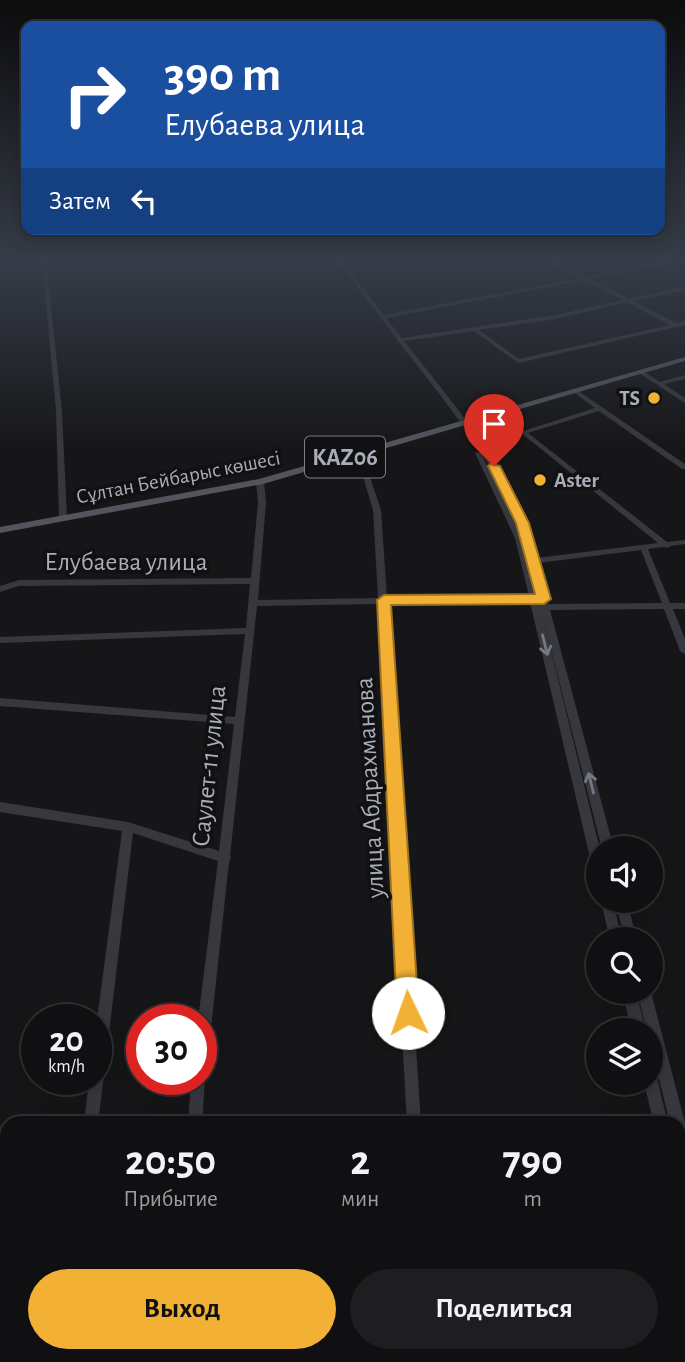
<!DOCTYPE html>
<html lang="ru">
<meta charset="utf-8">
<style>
body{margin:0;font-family:"Alegreya Sans",sans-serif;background:#1e1e20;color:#f1f3f6;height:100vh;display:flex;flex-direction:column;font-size:26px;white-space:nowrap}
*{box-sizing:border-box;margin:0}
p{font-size:23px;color:#9c9d9f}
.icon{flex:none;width:38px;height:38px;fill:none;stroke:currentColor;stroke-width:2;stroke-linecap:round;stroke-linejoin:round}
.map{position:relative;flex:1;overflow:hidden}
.details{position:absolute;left:0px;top:1116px;width:686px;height:247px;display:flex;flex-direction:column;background:#101012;border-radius:21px 21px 0 0;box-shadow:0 4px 18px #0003,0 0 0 2px #303032}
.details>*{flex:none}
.banner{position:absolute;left:21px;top:21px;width:644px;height:214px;border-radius:14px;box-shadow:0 4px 18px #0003,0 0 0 2px #303032;background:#1a4fa0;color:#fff;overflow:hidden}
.controls{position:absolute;left:586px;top:836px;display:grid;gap:14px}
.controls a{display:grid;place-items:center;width:77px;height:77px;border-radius:50%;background:#101012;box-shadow:0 4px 18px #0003,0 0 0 2px #303032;font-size:35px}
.speed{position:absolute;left:21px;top:1004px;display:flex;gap:14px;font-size:35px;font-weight:700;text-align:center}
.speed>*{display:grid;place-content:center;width:91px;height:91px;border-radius:50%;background:#101012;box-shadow:0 4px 18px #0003,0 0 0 2px #303032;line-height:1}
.speed small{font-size:18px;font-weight:400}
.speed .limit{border:10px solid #d22;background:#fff;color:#111}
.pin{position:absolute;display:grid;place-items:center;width:60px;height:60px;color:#fff;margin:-72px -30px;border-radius:50% 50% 50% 0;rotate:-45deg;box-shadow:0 0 7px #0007}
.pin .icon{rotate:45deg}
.me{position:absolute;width:77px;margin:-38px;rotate:357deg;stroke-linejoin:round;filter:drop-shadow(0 0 5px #0008)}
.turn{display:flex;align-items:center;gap:24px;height:147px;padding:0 28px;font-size:32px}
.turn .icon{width:91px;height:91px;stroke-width:2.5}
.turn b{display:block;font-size:49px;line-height:60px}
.then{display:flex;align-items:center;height:66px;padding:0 28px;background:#0003;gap:14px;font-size:26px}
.eta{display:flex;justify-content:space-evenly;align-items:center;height:119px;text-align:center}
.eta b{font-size:42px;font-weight:700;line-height:49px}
.primary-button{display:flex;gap:14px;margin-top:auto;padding:14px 28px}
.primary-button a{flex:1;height:80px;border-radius:42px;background:#f2b134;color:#111;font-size:28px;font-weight:700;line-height:80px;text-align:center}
.primary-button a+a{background:#1e1e20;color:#f1f3f6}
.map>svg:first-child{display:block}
</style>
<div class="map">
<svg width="685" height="1362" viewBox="0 0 685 1362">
<rect width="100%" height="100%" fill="#161618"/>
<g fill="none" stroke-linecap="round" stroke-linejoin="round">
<path fill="#37383d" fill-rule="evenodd" d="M42 259H46L62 411 67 518 63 520 59 518 56 411Z
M336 259H340L384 315 580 278 549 262 551 260 585 277 685 259V260L589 279 629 299 685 286V290L633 301 676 323 685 321V325L518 363 474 331 404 341C449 398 497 454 526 521 531 533 533 546 536 558L658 543 520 432 595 408 573 392V390H577L685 464V469H682L599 411 528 433 667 542 685 540V544L671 546 667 548 663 547 648 549 670 603H685V609H673L685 639V654L680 651 664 609 550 610 614 849H602L541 610 600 849 598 871 594 870 592 866 530 602 387 604 421 1124H407L378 604 257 606 230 856 231 858 229 862 208 1056 206 1061 201 1063V1020H198L218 861 133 833 98 1124H84L89 1080H96V1027L122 831 0 812V802L128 822 219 851 234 724 0 706V698L235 717 245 634 0 643V637L246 628 250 584 19 586 0 592V586L19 580 251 578 258 502 256 482 260 480 264 482 266 502 258 600 378 598 373 510 356 453 359 451 362 453 381 510 387 598 529 596 515 538 475 453 476 452 481 453 523 538C519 522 511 508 504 493 476 438 437 391 399 342L397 341V339ZM584 280 623 300 555 315 402 338 386 318ZM627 302 670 325 519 359 479 330 555 319ZM641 550 662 603 548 604 538 563Z
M639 371H643L660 382 685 375V379L664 384 685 398V403L639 373Z
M601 901H613L622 940H610Z
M615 901H627L637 940H625Z
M622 992H636L646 1031H632Z
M637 992H651L685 1123V1158L679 1154V1124H670L651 1046V1031H647Z
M201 1074 205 1080 202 1124H188L191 1080H201Z
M651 1075 656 1077 658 1082 668 1124H654L644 1083H651Z
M679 1190 685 1194V1230L679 1227Z
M7 1225V1241L0 1243V1227Z
M166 1356H184V1362H166Z
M419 1356H437V1362H419Z"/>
<path fill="#53555c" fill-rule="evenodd" d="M685 357V361L263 484 0 533V527L259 479Z"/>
</g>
<defs><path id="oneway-shaft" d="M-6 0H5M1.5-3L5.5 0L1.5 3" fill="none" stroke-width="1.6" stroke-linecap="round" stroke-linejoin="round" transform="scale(1.75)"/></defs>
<g stroke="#757881">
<use href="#oneway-shaft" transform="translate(545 645) rotate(76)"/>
<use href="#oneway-shaft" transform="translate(591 783) rotate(-104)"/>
</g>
<linearGradient id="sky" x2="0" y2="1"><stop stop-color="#0c0c0d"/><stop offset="0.58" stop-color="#363c48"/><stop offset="1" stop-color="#363c48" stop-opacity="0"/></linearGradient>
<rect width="685" height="449" fill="url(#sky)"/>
<path fill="#f2b134" stroke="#9d7322" stroke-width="2" d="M490 464 500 466 529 523 551 599 544 604 391 605 419 1013 416 1021 408 1024 400 1021 397 1013 377 600 384 595 535 594 516 523 488 466Z"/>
<g fill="#f2b134" stroke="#111113" stroke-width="2.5">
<circle cx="654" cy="398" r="7"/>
<circle cx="540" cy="480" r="7"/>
</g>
<g text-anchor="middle" stroke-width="7" stroke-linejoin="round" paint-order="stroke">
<g font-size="21" font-weight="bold" fill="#a8adb8" stroke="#111113" text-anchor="end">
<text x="640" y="405">TS</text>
<text x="554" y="487" text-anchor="start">Aster</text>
</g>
<g font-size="21" fill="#a8adb8" stroke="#111113">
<text transform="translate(178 477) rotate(-11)" y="7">Сұлтан Бейбарыс көшесі</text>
</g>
<rect fill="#111113" stroke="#7b7e86" stroke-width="2" x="305" y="436.5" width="80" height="41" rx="5"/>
<g font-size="24" font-weight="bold" fill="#a8adb8">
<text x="345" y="465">KAZ06</text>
</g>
<g font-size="26" fill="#a8adb8" stroke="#111113">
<text x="126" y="570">Елубаева улица</text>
<text transform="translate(208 766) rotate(-84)" y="9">Саулет-11 улица</text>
<text transform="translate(369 788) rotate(-93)" y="9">улица Абдрахманова</text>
</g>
</g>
</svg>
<div class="controls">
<a><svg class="icon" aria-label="sound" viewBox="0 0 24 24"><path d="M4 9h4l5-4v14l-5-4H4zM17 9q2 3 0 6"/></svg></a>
<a><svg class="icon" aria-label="search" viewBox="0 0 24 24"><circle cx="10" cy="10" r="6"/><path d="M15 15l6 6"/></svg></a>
<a><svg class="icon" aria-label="layers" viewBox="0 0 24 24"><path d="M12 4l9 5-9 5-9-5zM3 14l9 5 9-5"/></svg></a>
</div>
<div class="speed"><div>20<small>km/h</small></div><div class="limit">30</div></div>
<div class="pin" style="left:494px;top:466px;background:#d93025"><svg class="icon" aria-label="arrive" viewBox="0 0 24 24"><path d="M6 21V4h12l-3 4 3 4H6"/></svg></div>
<svg class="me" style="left:408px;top:1013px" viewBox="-20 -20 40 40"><circle r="19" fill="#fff"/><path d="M0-13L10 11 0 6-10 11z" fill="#f2b134"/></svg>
<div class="banner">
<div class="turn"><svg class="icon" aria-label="right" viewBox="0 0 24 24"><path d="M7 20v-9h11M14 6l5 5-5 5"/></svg><div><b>390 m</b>Елубаева улица</div></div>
<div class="then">Затем<svg class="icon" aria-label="left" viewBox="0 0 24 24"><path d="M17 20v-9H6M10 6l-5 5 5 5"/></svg></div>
</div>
<section class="details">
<div class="eta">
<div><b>20:50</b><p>Прибытие</p></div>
<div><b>2</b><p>мин</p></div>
<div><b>790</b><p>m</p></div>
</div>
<div class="primary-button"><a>Выход</a><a>Поделиться</a></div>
</section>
</div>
